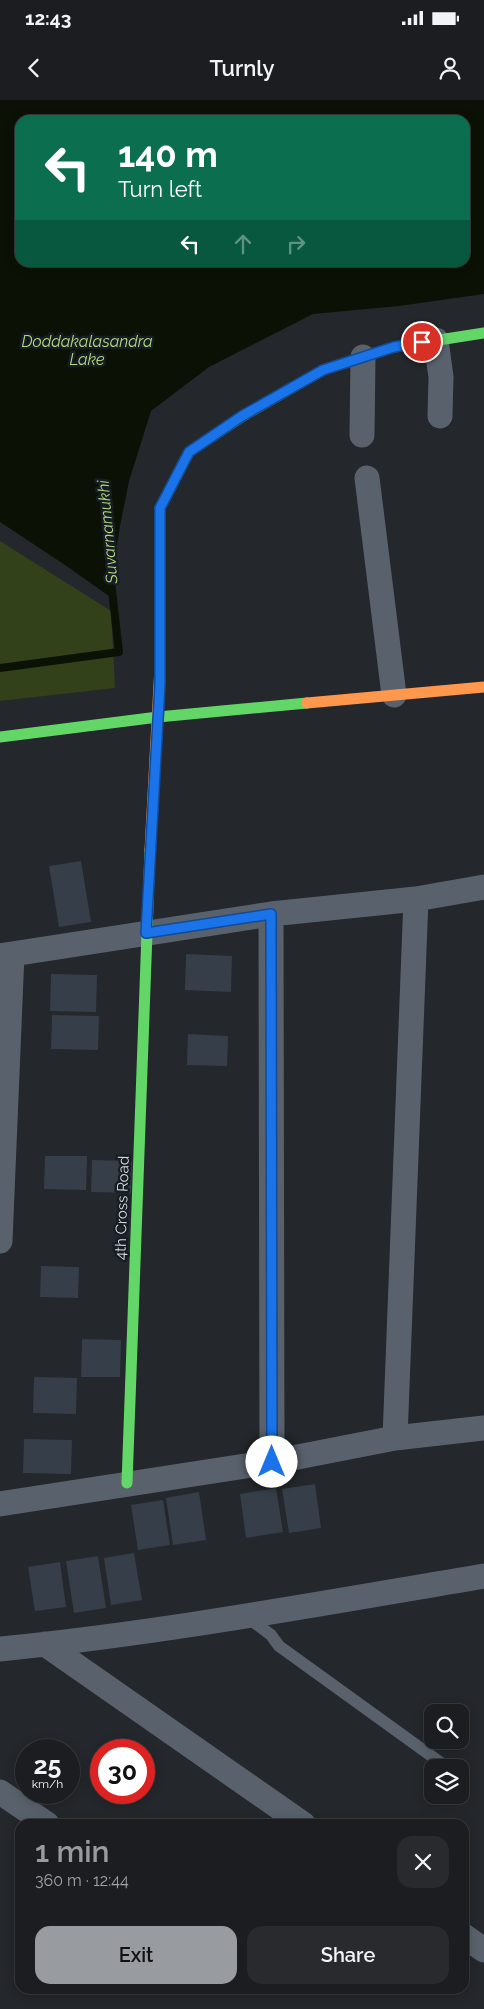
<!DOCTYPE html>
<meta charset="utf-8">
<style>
body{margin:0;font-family:Raleway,sans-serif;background:#282a2d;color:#f1f3f6;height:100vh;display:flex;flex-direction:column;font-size:19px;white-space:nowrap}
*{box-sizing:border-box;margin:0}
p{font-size:16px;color:#a0a2a5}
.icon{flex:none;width:28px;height:28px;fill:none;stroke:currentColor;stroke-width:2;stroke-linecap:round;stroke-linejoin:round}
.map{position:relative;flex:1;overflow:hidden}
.details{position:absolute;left:15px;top:1719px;width:454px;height:175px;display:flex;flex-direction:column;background:#1b1d20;border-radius:15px;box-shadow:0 2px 12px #0003,0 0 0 1px #393b3e}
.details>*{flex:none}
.top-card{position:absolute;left:15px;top:15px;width:455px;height:152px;border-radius:15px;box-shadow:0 2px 12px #0003,0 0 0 1px #393b3e;background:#0b6e4f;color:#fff;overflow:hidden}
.tools{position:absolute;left:424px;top:1604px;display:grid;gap:10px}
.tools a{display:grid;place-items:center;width:45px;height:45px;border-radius:10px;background:#1b1d20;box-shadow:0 2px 12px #0003,0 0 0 1px #393b3e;font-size:25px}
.speed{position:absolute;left:15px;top:1639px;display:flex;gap:10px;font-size:25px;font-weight:700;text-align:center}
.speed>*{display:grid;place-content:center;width:65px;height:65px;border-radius:50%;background:#1b1d20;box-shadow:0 2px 12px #0003,0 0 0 1px #393b3e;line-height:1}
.speed small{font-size:12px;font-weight:400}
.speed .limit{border:8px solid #d22;background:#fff;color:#111}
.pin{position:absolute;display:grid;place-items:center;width:42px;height:42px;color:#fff;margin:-21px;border:2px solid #fff;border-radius:50%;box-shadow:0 1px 5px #0007}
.me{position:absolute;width:55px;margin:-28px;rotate:0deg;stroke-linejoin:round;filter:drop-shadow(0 0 4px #0008)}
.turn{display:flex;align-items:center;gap:18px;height:105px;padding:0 20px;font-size:22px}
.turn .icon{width:65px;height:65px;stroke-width:2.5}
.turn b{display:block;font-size:35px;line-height:42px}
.lanes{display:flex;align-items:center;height:48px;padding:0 20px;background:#0003;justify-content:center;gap:25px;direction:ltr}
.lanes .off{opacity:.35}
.round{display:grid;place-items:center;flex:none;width:52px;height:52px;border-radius:15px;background:#282a2d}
.headline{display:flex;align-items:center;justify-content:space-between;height:85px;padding:0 20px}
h1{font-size:30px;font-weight:600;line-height:38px;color:#989ca1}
.action{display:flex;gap:10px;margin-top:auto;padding:10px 20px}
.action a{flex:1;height:58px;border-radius:15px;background:#989ca1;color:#111;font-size:20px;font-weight:600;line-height:58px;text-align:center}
.action a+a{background:#282a2d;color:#f1f3f6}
.status{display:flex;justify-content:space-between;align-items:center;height:35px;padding:0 25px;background:#1b1d20;direction:ltr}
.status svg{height:14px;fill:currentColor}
header{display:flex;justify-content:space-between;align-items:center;height:65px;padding:0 20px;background:#1b1d20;font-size:22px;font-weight:600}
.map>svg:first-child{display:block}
</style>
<div class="status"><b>12:43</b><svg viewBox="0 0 49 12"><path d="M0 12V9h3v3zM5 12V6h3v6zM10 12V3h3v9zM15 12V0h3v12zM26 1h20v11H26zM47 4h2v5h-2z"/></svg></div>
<header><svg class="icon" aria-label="back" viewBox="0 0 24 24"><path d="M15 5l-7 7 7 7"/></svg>Turnly<svg class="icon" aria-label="person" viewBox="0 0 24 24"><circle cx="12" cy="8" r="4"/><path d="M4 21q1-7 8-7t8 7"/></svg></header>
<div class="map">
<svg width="484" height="1909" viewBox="0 0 484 1909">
<rect width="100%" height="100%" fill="#24272b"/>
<path fill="#32411a" d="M0 441 111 511 115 588 0 601Z"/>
<path fill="#0b1205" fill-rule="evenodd" d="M0 0H484V194L399 206 313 214 209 267 151 311 129 381 120 426 109 496 65 465 0 422ZM20 20H465V162H20Z"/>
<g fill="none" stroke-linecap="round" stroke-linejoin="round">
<path stroke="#0b1205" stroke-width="8" d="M0 568 119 552 110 473"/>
</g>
<path fill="#363e4a" d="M81 761 91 822 59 827 49 766Z
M186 854 232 856 231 892 185 890Z
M51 874 97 875 96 912 50 911Z
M52 915 99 916 98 950 51 949Z
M188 934 228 936 227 966 187 965Z
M45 1056H87L86 1090 44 1089Z
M92 1060 132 1061 131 1093 91 1092Z
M41 1166 79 1167 78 1198 40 1197Z
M82 1239 121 1240 120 1277H81Z
M34 1277 77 1278 76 1314 33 1313Z
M24 1339 72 1340 71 1374 23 1373Z
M315 1384 321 1428 289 1433 282 1389Z
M276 1388 283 1432 246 1438 240 1394Z
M199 1392 206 1440 173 1445 166 1398Z
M163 1400 170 1445 138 1450 131 1405Z
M134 1453 142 1500 111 1505 104 1458Z
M98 1456 106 1508 74 1513 66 1461Z
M60 1462 66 1507 35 1511 28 1467Z"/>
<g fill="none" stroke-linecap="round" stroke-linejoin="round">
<path stroke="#59626c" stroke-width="12" d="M246 1516 271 1535 279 1546 448 1668
M460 1676 464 1678"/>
<path stroke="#59626c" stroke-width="25" d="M436 240 441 277 440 316
M362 335 363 257
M367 378 394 595
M271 814 272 1362
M0 856 271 814 416 799 484 787
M0 1141 12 854
M395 1338 416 799
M0 1404 272 1362 395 1338 484 1328
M45 1544 303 1724
M0 1549C162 1533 323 1503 484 1476
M0 1692 47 1724
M464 1836 484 1850"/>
<path stroke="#63d668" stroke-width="11" d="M160 415V408L189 352 243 316 323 270 394 247 484 233
M0 637 158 617 307 603
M127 1383 150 750"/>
<path stroke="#ff974d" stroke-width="11" d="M307 603 484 587
M150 750 160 567V415"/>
</g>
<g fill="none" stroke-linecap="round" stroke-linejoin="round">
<defs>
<path id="route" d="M272 1362 271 814 146 833 160 584V408L189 352 242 316 323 270 394 247 422 242"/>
</defs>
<use href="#route" stroke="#114b97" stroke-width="12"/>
<use href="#route" stroke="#1a73e8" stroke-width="9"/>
</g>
<g text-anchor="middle" stroke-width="5" stroke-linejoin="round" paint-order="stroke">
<g font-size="15" fill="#d7dbe0" stroke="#171d24">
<text transform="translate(122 1108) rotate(-88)" y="5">4th Cross Road</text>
</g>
<g font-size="16" font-style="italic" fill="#b3d97d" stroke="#171d24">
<text x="87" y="247">Doddakalasandra<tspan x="87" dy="18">Lake</tspan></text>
<text transform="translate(107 432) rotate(-95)" y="6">Suvarnamukhi</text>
</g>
</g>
</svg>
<div class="tools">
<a><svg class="icon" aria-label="search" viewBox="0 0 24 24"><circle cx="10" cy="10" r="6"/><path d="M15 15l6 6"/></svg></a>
<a><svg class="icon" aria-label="layers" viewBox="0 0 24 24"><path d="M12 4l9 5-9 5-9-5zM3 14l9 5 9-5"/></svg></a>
</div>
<div class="speed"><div>25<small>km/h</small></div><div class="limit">30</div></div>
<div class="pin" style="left:422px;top:242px;background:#d93025"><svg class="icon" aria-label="arrive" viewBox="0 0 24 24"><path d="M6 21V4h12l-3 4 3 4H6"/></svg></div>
<svg class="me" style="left:272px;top:1362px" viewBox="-20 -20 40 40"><circle r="19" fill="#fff"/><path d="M0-13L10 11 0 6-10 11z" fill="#1a73e8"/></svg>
<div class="top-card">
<div class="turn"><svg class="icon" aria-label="left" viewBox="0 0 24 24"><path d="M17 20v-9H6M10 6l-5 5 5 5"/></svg><div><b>140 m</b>Turn left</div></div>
<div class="lanes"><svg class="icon" aria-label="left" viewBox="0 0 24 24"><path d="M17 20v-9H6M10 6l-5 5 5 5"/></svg><svg class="icon off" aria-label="ahead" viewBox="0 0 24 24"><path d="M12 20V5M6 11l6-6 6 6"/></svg><svg class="icon off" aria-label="right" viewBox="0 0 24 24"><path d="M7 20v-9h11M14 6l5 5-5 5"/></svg></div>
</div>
<section class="details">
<div class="headline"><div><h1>1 min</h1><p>360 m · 12:44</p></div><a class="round"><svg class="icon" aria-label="close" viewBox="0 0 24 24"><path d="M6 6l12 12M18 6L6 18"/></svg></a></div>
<div class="action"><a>Exit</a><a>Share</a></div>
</section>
</div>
